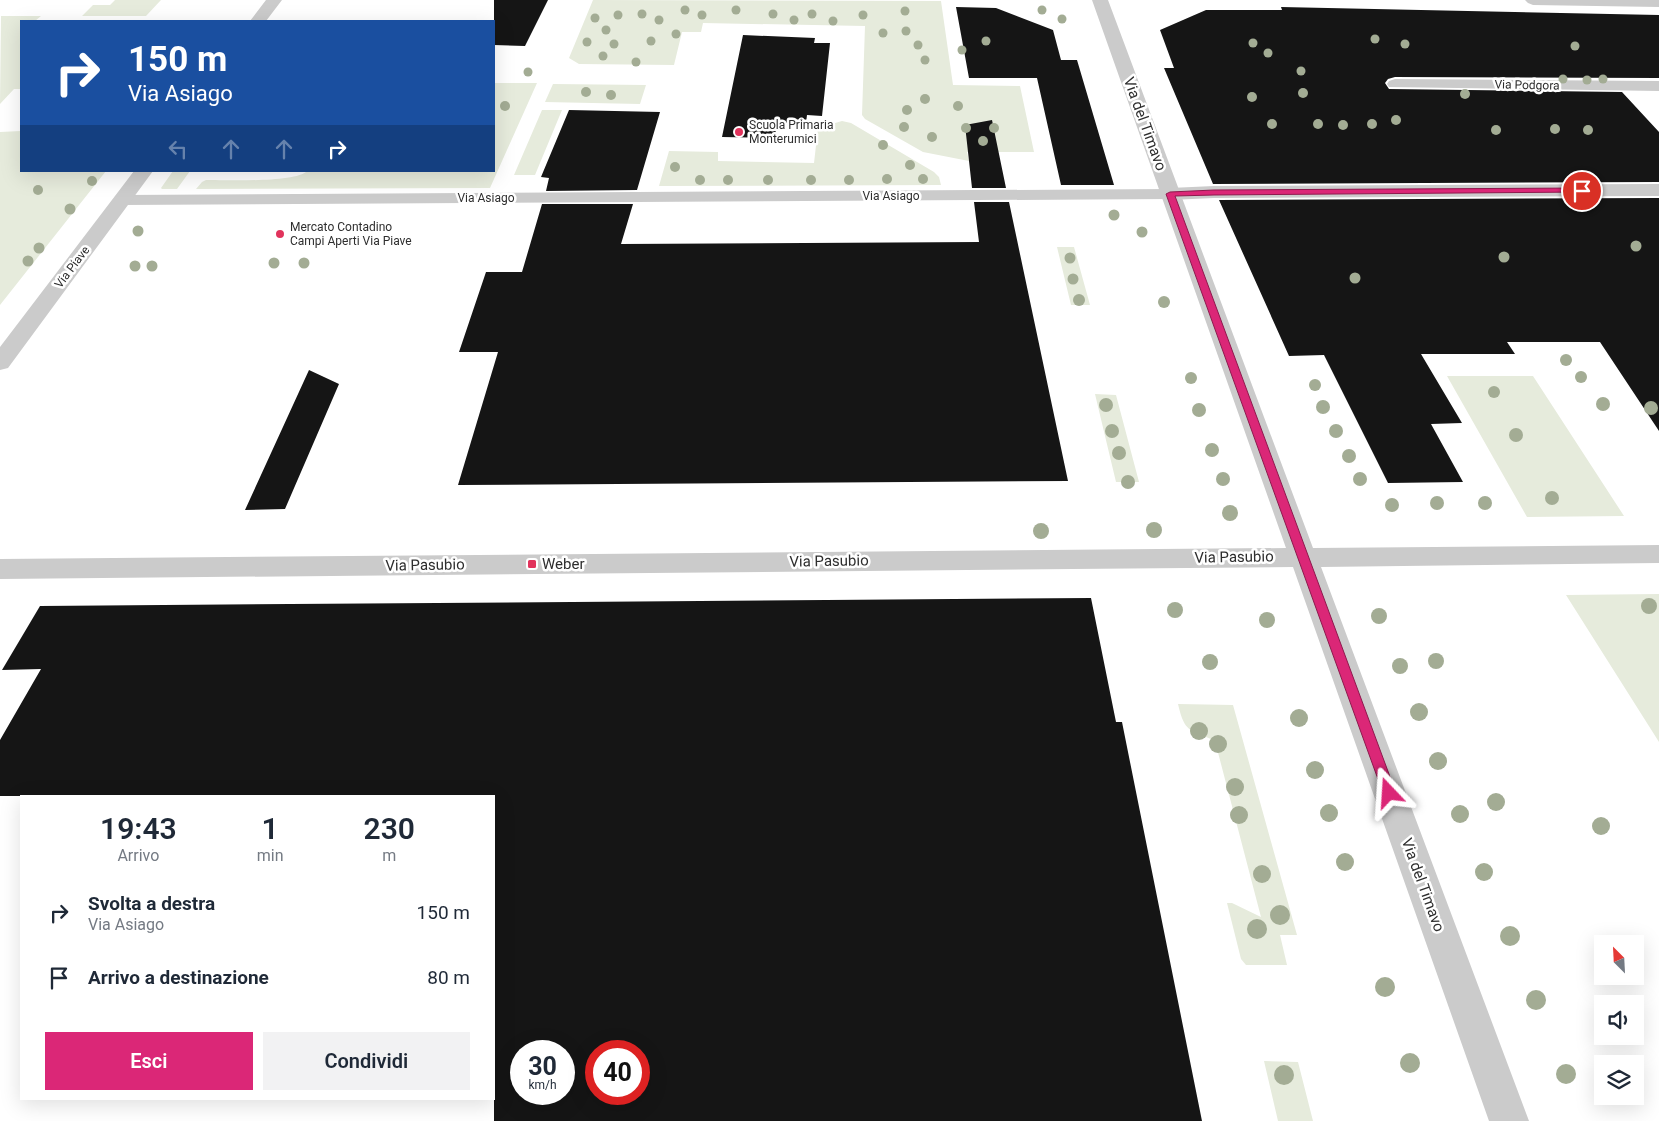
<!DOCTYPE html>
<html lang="it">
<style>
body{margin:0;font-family:Roboto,sans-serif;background:#f2f2f3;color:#1f2937;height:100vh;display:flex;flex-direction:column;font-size:19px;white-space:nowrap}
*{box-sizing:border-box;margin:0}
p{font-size:16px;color:#747a83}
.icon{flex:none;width:28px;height:28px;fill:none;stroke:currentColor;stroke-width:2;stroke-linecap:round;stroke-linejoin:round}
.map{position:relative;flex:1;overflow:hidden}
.side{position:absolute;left:20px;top:795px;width:475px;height:305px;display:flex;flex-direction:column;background:#fff;border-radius:0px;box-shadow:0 5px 20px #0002}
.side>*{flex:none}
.guide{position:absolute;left:20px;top:20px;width:475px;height:152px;border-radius:0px;box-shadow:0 5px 20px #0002;background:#1a4fa0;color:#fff;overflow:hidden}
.needle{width:32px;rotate:336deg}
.fabs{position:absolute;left:1594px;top:935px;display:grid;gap:10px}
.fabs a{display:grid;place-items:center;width:50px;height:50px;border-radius:0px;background:#fff;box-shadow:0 5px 20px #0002;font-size:25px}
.speed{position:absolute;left:510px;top:1040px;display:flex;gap:10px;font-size:25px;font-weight:700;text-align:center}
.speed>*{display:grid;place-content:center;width:65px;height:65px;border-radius:50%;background:#fff;box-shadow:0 5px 20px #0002;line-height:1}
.speed small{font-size:12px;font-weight:400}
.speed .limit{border:8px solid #d22;background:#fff;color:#111}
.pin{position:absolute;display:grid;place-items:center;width:42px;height:42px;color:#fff;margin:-21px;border:2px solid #fff;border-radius:50%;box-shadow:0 1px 5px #0007}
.me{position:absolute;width:55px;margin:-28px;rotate:340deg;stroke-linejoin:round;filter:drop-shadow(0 0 4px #0008)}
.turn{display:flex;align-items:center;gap:18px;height:105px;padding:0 25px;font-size:22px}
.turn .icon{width:65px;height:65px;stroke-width:2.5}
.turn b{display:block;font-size:35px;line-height:42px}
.lanes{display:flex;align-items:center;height:48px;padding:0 25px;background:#0003;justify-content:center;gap:25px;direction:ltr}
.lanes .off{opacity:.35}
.eta{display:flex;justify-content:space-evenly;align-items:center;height:85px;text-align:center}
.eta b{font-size:30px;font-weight:600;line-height:35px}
.primary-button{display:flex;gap:10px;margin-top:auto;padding:10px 25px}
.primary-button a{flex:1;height:58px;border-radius:0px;background:#db2777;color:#fff;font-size:20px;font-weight:600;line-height:58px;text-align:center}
.primary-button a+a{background:#f2f2f3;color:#1f2937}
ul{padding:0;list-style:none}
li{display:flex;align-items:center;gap:15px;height:65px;padding:0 25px}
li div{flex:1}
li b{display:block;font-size:19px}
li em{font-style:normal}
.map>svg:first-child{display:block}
</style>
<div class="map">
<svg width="1659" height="1121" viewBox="0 0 1659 1121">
<rect width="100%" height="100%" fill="#fff"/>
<path fill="#e6ebdc" d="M115 0H161L146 16H82L93 5H110Z
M593 0 941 1 953 85 1020 86 1034 152H967L969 161 923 152 865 119 862 115 865 26 703 23 701 32H682L674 65 579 64 569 58Z
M1 16H41L35 21H21V89H14L0 104Z
M494 83H537L490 188 196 189 202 182 206 180C225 180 296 183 307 171H494Z
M553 84 646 85 640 104 545 102Z
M542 110H562L535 175H514Z
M842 121 851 123 934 172 939 177 941 185 659 186 669 151 718 152V161L814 163 818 128Z
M21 131V171H106L0 305V132Z
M173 171H190L177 189H162L161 188Z
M1057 247H1074L1090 305H1071Z
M1447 376H1533L1624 516 1527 517Z
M1095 394 1116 395 1139 482H1116Z
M1659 594V742L1566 595Z
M1178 704 1233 705 1297 935H1280L1287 965H1246L1241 959 1227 903H1232L1261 917 1215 741C1189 728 1185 734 1178 704Z
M1264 1061 1298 1062 1313 1121H1278Z"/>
<path fill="#151515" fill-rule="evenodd" d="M494 0H548L525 46 494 45Z
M956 7 996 8 1053 30 1061 60H1077L1114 185H1061L1037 78H969Z
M1281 7 1659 15V78L1395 77 1388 79 1385 83 1389 89 1622 92 1659 132V182L1213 184 1164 68H1174L1160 30 1206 10H1282Z
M743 35 815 38 814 43H830L822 116 807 115 806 123H777L775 138 722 137Z
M569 110 660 112 637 190 546 191 549 178 541 177Z
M992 120 1006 188H972L965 125Z
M1659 198V431L1600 342H1507L1515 354H1421L1462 423 1431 424 1463 482 1388 483 1324 355 1289 356 1219 200Z
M974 202H1009L1068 481 458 485 498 352H459L486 272H522L542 204H633L621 244 979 242Z
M309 370 339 384 285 509 245 510Z
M1091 598 1116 722H1122L1202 1121H494V796H0V740L41 669 2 670 40 606ZM521 1051H564V1094H521ZM596 1051H639V1094H596Z"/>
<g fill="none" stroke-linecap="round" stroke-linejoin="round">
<path fill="#cbcbcb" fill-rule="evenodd" d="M1395 79 1659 81V91L1389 87 1387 84 1389 81Z
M1170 189 1176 190 1179 194 1176 198 1170 199 122 205 116 204 113 200 116 196 122 195Z"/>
<path fill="#cbcbcb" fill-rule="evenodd" d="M266 0H282L266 21H250Z
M1525 0H1659V7L1533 5 1528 3Z
M134 171H153L8 368 0 370V347Z
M1659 184V196L1214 198 1170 200 1163 198 1160 194 1163 190 1170 188 1214 186Z"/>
<path fill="#cbcbcb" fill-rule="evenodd" d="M1092 0H1108L1313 548 1659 545V563L1321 567 1529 1121H1489L1293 567 0 579V559L1286 548Z"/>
</g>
<g fill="#a3ac94">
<circle cx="685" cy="10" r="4.5"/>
<circle cx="736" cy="10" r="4.5"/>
<circle cx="1042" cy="10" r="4.5"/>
<circle cx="905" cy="11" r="4.5"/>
<circle cx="642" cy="14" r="4.5"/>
<circle cx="773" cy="14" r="4.5"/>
<circle cx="812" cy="14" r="4.5"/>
<circle cx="618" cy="15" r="4.5"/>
<circle cx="702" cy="15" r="4.5"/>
<circle cx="863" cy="15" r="4.5"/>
<circle cx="595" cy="18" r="4.5"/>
<circle cx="1062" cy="19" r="4.5"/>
<circle cx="659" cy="20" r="4.5"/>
<circle cx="794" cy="20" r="4.5"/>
<circle cx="833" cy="21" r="4.5"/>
<circle cx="606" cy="30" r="4.5"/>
<circle cx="906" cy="31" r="4.5"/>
<circle cx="883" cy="33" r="4.5"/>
<circle cx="676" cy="34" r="4.5"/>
<circle cx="1375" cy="39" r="4.5"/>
<circle cx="651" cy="41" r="4.5"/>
<circle cx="986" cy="41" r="4.5"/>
<circle cx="587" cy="42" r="4.5"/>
<circle cx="1253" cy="43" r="4.5"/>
<circle cx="614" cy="44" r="4.5"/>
<circle cx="1405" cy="44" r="4.5"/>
<circle cx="918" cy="45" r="4.5"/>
<circle cx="1575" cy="46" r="4.5"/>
<circle cx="962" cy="50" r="4.5"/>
<circle cx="1268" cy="53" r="4.5"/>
<circle cx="603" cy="56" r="4.5"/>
<circle cx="925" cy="60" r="4.5"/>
<circle cx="636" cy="62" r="4.5"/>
<circle cx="1301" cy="71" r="4.5"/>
<circle cx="528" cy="72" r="4.5"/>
<circle cx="1563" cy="79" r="4.5"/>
<circle cx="1603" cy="79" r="4.5"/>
<circle cx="1587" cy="80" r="4.5"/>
<circle cx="586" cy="92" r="5"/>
<circle cx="1303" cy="93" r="5"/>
<circle cx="1465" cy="94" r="5"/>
<circle cx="611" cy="95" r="5"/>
<circle cx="1252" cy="97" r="5"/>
<circle cx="925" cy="99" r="5"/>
<circle cx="505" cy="106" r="5"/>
<circle cx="958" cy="106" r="5"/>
<circle cx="907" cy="110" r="5"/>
<circle cx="1396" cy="120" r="5"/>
<circle cx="1272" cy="124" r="5"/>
<circle cx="1318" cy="124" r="5"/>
<circle cx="1372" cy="124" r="5"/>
<circle cx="1343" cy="125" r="5"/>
<circle cx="904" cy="127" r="5"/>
<circle cx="966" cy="128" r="5"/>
<circle cx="994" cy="128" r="5"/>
<circle cx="1555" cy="129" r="5"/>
<circle cx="1496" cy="130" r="5"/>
<circle cx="1588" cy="130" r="5"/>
<circle cx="932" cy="137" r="5"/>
<circle cx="983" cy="141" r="5"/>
<circle cx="883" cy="145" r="5"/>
<circle cx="910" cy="165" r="5"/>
<circle cx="675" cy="167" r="5"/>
<circle cx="887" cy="179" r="5"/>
<circle cx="923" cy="179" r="5"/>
<circle cx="700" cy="180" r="5"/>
<circle cx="728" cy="180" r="5"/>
<circle cx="768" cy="180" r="5"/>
<circle cx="811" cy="180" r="5"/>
<circle cx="849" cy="180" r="5"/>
<circle cx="92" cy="181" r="5"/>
<circle cx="38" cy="190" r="5"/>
<circle cx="70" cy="209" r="5.5"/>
<circle cx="1114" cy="215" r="5.5"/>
<circle cx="138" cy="231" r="5.5"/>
<circle cx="1142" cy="232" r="5.5"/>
<circle cx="1636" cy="246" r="5.5"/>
<circle cx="39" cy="248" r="5.5"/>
<circle cx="1504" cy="257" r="5.5"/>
<circle cx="1070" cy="258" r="5.5"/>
<circle cx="28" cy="261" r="5.5"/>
<circle cx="274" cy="263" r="5.5"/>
<circle cx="304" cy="263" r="5.5"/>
<circle cx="135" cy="266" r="5.5"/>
<circle cx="152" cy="266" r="5.5"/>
<circle cx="1355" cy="278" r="5.5"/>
<circle cx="1073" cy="279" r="5.5"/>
<circle cx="1079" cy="300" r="6"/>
<circle cx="1164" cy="302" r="6"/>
<circle cx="1566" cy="360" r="6"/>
<circle cx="1581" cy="377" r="6"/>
<circle cx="1191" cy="378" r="6"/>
<circle cx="1315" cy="385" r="6"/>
<circle cx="1494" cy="392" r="6"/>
<circle cx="1603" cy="404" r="7"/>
<circle cx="1106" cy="405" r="7"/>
<circle cx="1323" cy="407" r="7"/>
<circle cx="1651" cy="408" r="7"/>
<circle cx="1199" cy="410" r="7"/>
<circle cx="1112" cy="431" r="7"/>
<circle cx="1336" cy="431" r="7"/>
<circle cx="1516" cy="435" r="7"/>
<circle cx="1212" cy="450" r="7"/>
<circle cx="1119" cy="453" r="7"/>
<circle cx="1349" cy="456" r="7"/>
<circle cx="1223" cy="479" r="7"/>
<circle cx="1360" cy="479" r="7"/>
<circle cx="1128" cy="482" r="7"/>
<circle cx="1552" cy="498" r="7"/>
<circle cx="1437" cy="503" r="7"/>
<circle cx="1485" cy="503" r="7"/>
<circle cx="1392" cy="505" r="7"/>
<circle cx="1230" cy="513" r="8"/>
<circle cx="1154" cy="530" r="8"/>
<circle cx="1041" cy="531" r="8"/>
<circle cx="1649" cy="606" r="8"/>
<circle cx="1175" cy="610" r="8"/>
<circle cx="1379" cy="616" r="8"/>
<circle cx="1267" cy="620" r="8"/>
<circle cx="1436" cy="661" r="8"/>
<circle cx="1210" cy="662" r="8"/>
<circle cx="1400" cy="666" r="8"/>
<circle cx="1419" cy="712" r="9"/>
<circle cx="1299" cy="718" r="9"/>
<circle cx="1199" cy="731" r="9"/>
<circle cx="1218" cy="744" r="9"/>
<circle cx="1438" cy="761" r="9"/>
<circle cx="1315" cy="770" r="9"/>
<circle cx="1235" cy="787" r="9"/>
<circle cx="1496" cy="802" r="9"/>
<circle cx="1329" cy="813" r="9"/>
<circle cx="1460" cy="814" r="9"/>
<circle cx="1239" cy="815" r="9"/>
<circle cx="1601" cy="826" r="9"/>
<circle cx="1345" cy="862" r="9"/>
<circle cx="1484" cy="872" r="9"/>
<circle cx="1262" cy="874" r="9"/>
<circle cx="1280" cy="915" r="10"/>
<circle cx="1257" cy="929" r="10"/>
<circle cx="1510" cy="936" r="10"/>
<circle cx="1385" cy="987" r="10"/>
<circle cx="1536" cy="1000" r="10"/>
<circle cx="1410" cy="1063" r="10"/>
<circle cx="1566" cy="1074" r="10"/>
<circle cx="1284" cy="1075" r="10"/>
</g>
<path fill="#db2777" stroke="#8e194d" d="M1582 188 1586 191 1584 192 1214 195 1175 196 1396 793 1394 797 1389 799 1384 797 1383 793 1166 194 1170 192 1214 190Z"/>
<g fill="#e1335c" stroke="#fff" stroke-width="2">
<circle cx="739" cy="132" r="5"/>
<circle cx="280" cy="234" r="5"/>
<rect x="527" y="559" width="10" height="10" rx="2.5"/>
</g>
<g text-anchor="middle" stroke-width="5" stroke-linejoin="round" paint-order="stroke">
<g font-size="12" fill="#2e2e2e" stroke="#fff">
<text transform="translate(1527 85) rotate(1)" y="4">Via Podgora</text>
<text x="891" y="200">Via Asiago</text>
<text x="486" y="202">Via Asiago</text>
<text transform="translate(72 267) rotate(-53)" y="4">Via Piave</text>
</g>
<g font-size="12" fill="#2e2e2e" stroke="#fff" text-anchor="start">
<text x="749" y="129">Scuola Primaria<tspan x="749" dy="14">Monterumici</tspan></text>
<text x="290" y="231">Mercato Contadino<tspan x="290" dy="14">Campi Aperti Via Piave</tspan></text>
</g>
<g font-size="15" fill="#2e2e2e" stroke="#fff">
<text transform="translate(1145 124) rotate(70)" y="5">Via del Timavo</text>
<text transform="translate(1234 557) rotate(-1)" y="5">Via Pasubio</text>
<text transform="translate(829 561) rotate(-1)" y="5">Via Pasubio</text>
<text transform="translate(425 565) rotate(-1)" y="5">Via Pasubio</text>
<text transform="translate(1423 885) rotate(70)" y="5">Via del Timavo</text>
</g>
<g font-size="15" fill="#2e2e2e" stroke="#fff" text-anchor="start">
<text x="542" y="569">Weber</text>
</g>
</g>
</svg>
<div class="fabs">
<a><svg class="needle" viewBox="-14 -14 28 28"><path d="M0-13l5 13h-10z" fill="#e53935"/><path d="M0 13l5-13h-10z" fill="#747a83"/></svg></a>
<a><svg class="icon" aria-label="sound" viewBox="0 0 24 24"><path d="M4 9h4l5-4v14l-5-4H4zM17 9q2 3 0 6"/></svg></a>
<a><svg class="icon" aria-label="layers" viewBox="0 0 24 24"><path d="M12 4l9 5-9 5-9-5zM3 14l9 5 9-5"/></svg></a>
</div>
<div class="speed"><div>30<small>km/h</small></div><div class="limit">40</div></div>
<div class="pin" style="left:1582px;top:191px;background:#d93025"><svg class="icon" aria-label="arrive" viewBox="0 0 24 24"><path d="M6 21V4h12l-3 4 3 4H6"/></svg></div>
<svg class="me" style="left:1389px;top:793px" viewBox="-20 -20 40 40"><path d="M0-17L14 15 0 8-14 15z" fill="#db2777" stroke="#fff" stroke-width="4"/></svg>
<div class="guide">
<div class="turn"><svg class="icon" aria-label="right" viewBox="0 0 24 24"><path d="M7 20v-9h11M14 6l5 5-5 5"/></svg><div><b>150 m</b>Via Asiago</div></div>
<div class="lanes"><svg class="icon off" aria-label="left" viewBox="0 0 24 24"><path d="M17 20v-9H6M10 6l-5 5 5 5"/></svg><svg class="icon off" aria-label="ahead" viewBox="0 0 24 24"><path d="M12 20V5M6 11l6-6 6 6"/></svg><svg class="icon off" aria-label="ahead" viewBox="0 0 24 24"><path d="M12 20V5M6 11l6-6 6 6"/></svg><svg class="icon" aria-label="right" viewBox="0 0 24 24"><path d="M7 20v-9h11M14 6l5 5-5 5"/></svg></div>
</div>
<section class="side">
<div class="eta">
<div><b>19:43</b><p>Arrivo</p></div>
<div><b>1</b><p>min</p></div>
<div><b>230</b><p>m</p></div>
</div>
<ul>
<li><svg class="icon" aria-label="right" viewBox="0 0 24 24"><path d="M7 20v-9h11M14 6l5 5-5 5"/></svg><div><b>Svolta a destra</b><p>Via Asiago</p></div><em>150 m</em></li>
<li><svg class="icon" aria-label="arrive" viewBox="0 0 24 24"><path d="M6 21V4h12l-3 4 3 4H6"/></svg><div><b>Arrivo a destinazione</b></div><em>80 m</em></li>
</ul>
<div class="primary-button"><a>Esci</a><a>Condividi</a></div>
</section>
</div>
